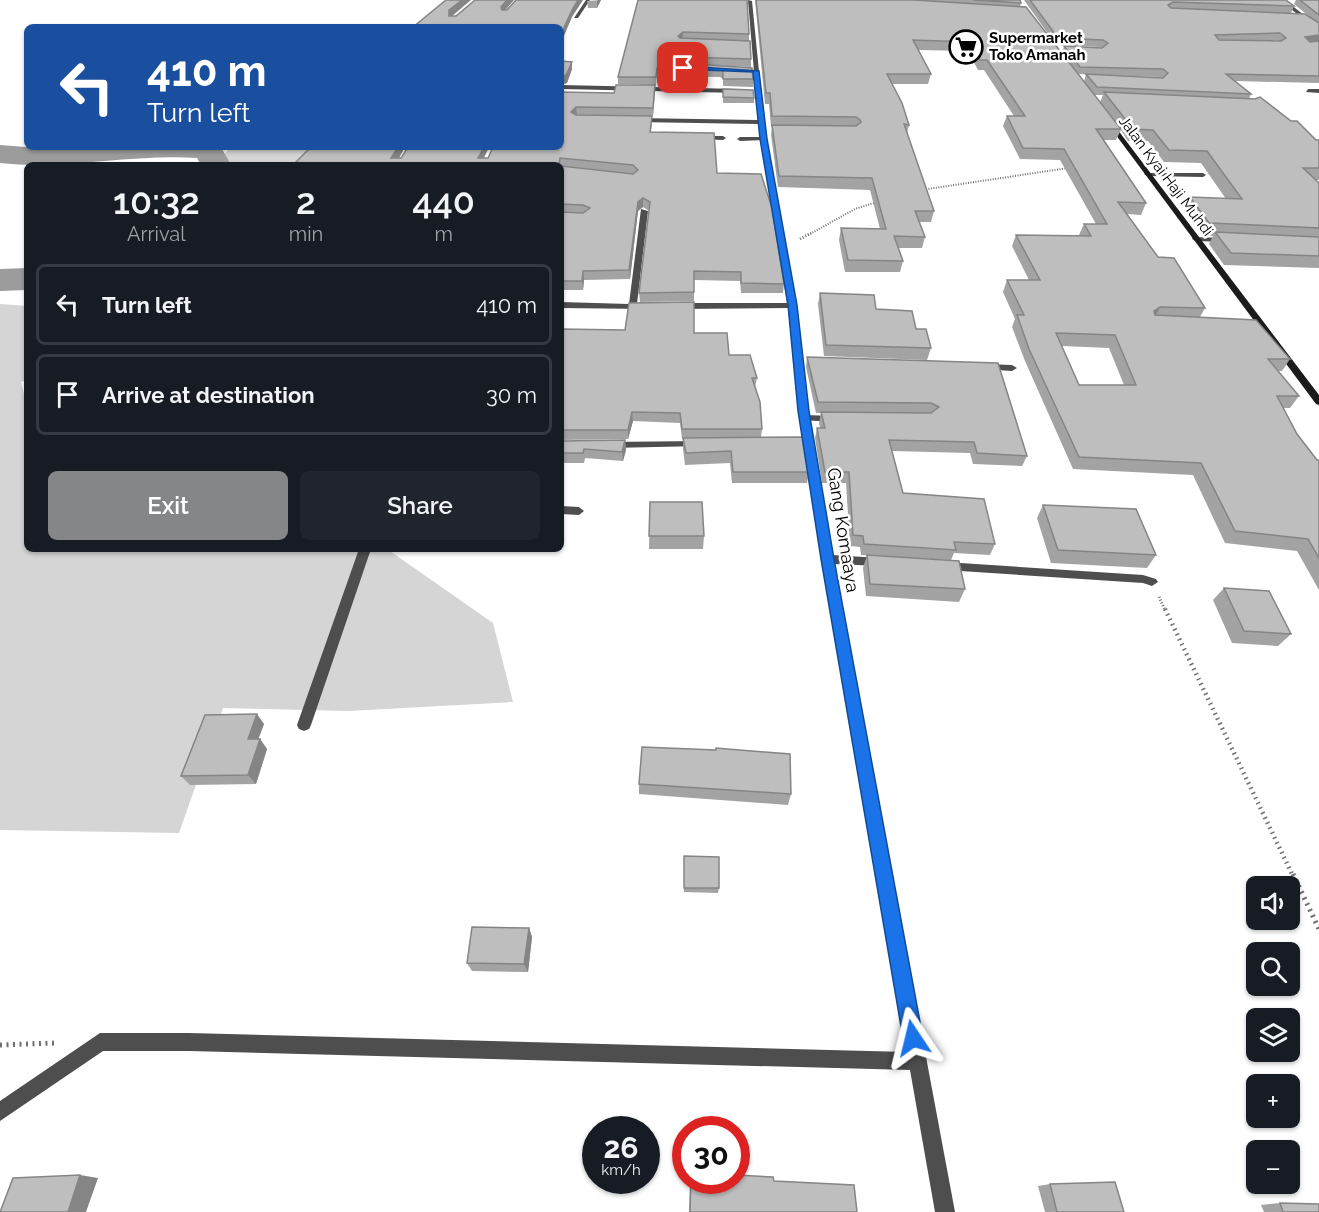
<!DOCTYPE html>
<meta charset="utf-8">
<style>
body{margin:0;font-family:Raleway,sans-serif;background:#20242c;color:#f1f3f6;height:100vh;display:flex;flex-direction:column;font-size:22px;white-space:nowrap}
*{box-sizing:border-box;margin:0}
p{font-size:20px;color:#9ea1a6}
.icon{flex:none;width:33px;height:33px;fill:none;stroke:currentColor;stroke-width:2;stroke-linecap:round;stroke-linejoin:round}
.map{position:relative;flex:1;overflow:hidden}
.details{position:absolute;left:24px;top:162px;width:540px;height:390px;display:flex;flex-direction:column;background:#171b24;border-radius:9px;box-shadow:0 2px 4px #0004}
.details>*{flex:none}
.hud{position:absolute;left:24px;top:24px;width:540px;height:126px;border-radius:9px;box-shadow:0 2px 4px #0004;background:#1a4fa0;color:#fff;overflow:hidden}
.buttons{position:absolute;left:1246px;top:876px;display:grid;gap:12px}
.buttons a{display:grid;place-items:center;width:54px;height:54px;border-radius:9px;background:#171b24;box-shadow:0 2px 4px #0004;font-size:30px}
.speed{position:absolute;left:582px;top:1116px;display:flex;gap:12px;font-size:30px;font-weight:700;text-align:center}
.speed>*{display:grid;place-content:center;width:78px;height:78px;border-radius:50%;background:#171b24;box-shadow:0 2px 4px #0004;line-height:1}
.speed small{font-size:15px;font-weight:400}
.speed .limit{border:9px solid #d22;background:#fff;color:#111}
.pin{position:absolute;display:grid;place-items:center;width:51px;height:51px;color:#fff;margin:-26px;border-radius:12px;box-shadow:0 3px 9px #0006}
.me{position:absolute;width:66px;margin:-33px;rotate:350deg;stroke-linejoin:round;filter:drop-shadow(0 0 4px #0008)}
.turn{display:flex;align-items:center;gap:21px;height:126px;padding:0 24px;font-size:27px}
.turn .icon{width:78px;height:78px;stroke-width:2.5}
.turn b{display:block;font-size:42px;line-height:51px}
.eta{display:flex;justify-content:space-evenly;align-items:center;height:102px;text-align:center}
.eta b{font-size:36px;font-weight:600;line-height:42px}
.button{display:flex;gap:12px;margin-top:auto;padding:12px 24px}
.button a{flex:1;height:69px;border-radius:9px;background:#858687;color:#fff;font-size:24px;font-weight:600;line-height:69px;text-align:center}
.button a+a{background:#20242c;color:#f1f3f6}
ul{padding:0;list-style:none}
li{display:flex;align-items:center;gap:18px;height:81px;margin:0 12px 9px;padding:0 12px;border:3px solid #363941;border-radius:9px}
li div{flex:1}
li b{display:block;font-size:22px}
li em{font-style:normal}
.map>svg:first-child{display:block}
</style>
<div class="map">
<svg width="1319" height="1212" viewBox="0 0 1319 1212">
<rect width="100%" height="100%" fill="#fff"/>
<path fill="#d5d5d5" d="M230 147H312L304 165H217Z
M0 304 27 306V380L21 382 27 406V549H387L493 623 513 702 348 711 223 708 179 833 0 830Z"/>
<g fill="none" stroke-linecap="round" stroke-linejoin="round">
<path fill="#9c9c9c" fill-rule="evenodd" d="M0 145C73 152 148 147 221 147L231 165H201L197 158C131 154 65 170 0 163Z
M27 268V290L0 291V269Z"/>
<path stroke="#707070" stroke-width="2" stroke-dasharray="1 1.5" stroke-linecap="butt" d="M921 190 1068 168
M808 235 855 209 877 202"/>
<path stroke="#707070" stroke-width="3" stroke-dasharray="1 2" stroke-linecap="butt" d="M800 239 811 233
M1159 597 1165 610"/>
<path stroke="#707070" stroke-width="4.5" stroke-dasharray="1.5 4" stroke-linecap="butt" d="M1165 609 1293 876"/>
<path stroke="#707070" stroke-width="5" stroke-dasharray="2 4.5" stroke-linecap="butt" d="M1293 874 1319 929
M0 1045 56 1043"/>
<path fill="#4e4e4e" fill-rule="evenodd" d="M700 136H723L726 138 723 140 698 139V137Z
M763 137 766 139 765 140 740 141 737 139 740 137Z
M1145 173H1203L1206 175 1203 177 1147 176 1144 174Z
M805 415 833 416 838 419 833 422 802 420 800 418Z
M561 506 579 507 584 511 579 515 561 514Z
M359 549H371L311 725 309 729 304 731 299 729 297 725Z"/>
<path fill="#4e4e4e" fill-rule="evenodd" d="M586 0H590L578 18H574Z
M748 0 752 1 764 122 796 305 808 411 832 555 880 558 886 562 880 566 834 564 955 1212H935L910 1070 189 1051H103L0 1121V1101L100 1033H189L907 1052 821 559 798 411 788 308 680 309 676 306 680 303H787L758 124 636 122 633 120 636 118 758 120Z
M1280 0H1285L1319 27V32Z
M561 85 740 89 743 91 740 93 561 89Z
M1308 89H1319V93L1306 92Z
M641 209 648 211 637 304 647 305V309L561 308V302L629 304Z
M1193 237 1225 238 1229 240 1225 242 1196 241 1192 239Z
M984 364 1012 365 1017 368 1012 371 981 369V365Z
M699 441 703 442V446L609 448 604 445 609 442Z
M945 562 1143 575 1156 579 1158 582 1152 586 1143 583 945 570 939 566Z"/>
<path fill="#1b1b1b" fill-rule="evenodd" d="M1107 121H1111L1319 395V405L1316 404 1107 123Z"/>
</g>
<path fill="#a3a3a3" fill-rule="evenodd" d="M601 0 597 8H588L587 1Z
M638 0 749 34V41L751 59V67L705 65 753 79V87L723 86V79L720 77 657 76 656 85 618 84V77Z
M755 0H1020L1021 3 1020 7 1062 53 1064 46 1102 48 1100 47 1056 45 1024 0H1286L1294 6 1291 13 1310 17 1294 4 1296 0H1319V83L1235 81 1251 94 1249 99 1291 121 1316 140H1319V180H1316L1319 183V268L1224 265 1209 244 1213 236 1202 235 1184 209 1190 197 1226 199 1201 163 1164 162 1148 141H1128L1121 130 1116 140H1104L1146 203 1141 215 1127 214 1158 257 1205 308 1200 317 1290 359 1282 371H1278L1299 396 1290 408H1283L1297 434 1317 460H1319V590L1297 551 1225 543 1193 475 1073 469 1025 361 1012 327 1015 319 1003 292 1007 280H1029L1012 246 1016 235H1079L1084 224H1096L1060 160 1020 159 1003 126 1007 116H1014L984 70H978L968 51 918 50 931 74 928 84H892L909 125 907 133 934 211 931 222H919L925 237 922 248H898L903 261 900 272H845L839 240 841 228 880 229 870 190 778 187 771 135 772 127H771L769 104H765ZM1277 40 1279 41H1245ZM1078 74 1160 77 1162 78 1086 74 1084 82ZM1094 95H1103L1100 102ZM1062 346 1109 348 1124 385H1079Z
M561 61 572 69 567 83 563 84V92L614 93 655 85 653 116 577 115 652 124 651 132 717 173 784 284 783 293H741L740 281 694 280V301L640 302 639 293 649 211 643 207 638 211 630 279 584 280 583 290H561V165H293L311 147H405L399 158H401L408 147H489L484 158H488Z
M723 89 754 98V103H723Z
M820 293 876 309 916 329 931 348 927 360 824 356 818 304Z
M561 329 694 333 729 355 757 378 755 387 762 429 761 437 809 472 807 483H732L730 463 685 465 683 449V439H682L680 423 633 421 628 439 561 440Z
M807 357 998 363 1027 456 1022 466 973 464 970 453 892 451 903 493 995 544 990 555 954 553 951 560 861 555 860 547 850 546 846 483H822L815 438 817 428H820L819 423 821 413H816L806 367Z
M625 440 626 450 623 461 585 458 584 463H561V441Z
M650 502 704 536 703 549H649Z
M1043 505 1156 555 1147 568 1051 563 1037 518Z
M867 555 965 589 959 602 866 596 863 568Z
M1224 588 1291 634 1278 646 1232 643 1213 600Z
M264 724 258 739H260L267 749 256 784 190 785 181 776Z
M639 784 791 794 788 805 639 794Z
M684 856 719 888 718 893 684 892Z
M529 928 532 937 528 972 472 971 467 963Z
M690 1180 774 1181 857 1212H689Z
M1050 1184 1124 1212H1045L1038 1186Z
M1280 1203 1319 1212H1264L1261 1205Z"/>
<path fill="#858585" d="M462 0H471L451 17 449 16V10Z
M507 0H514L502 14 501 7Z
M578 0H583L572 17 561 43V34L572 10Z
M598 0H601L597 8V1Z
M683 32V39L678 43V36Z
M1319 35V42L1302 44 1305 37Z
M683 57V64L678 68V60Z
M572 62V69L567 83 563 84V91L561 97V77Z
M655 85V93L653 116V108Z
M576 107 577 115 572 120 571 112Z
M398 147H405L395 165 391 158Z
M484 147H489L480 165 478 158Z
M643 198V207L638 211 630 279 629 270 638 202Z
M583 271 584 280 583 290 582 281Z
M1160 307 1154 319V311Z
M632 412 633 421 628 439V430Z
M625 440 626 450 623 461 622 452Z
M257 714 264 724 255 748 248 739Z
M260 739 267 749 256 784 248 775Z
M529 928 532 937 528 972 524 964Z
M80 1175 98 1178 86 1212H68Z"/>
<path fill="#bebebe" stroke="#858585" stroke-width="1.5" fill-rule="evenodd" d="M446 0H462L449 10V16H456L475 0H507L501 7 502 10H507L516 0H578L572 10 561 34V27H413Z
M638 0H747L749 34 683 32 678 36 680 38 750 41 751 59 683 57 678 60 680 63 752 68 753 79H723V71L720 70 657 68 656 77H618Z
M756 0H914L1026 7 1121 129H1096L1146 203 1118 202 1158 257 1174 258 1205 308 1160 307 1154 311 1155 315 1256 320 1290 359H1268L1299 396H1277L1297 434 1317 460H1319V558L1308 539 1235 531 1201 463 1079 457 1029 349 1017 315H1024L1007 280H1040L1016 235 1091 236 1084 224H1107L1064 149 1023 148 1007 116H1025L987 60H980L971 42 913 40 931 74H887L902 103 909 125 904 124 934 211H915L925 237 894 236 903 261 848 260 841 228 886 229 872 178 779 176 772 125 856 126 861 122 860 120 856 117 772 116 770 93H766ZM1056 333 1115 335 1136 385H1079Z
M973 0H1020L1021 3Z
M1030 0H1286L1294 6 1173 2 1168 5 1171 8 1305 14 1319 23V35L1305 37 1310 42 1319 41V76L1226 74 1251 94 1097 87 1086 74 1163 78 1168 73 1163 69 1080 67 1064 46 1102 48 1108 43 1103 40 1058 38ZM1280 33 1286 38 1281 41 1219 40 1215 35Z
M1300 0H1319V15Z
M561 61 572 62 566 75 561 77Z
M616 85H655L653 108 576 107 571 112 576 115 652 116 650 132 714 133 717 173 761 174 772 208 784 284 741 283V272L694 271V292L639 293 650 202 643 198 638 202 629 270 583 271 582 281H561V212L583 213 590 208 583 205 561 204V166L633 174 638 170 633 165 560 158 559 165H293L311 147H398L391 158H401L408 147H484L478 158H488L493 147H561V92L614 93Z
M723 89 753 90 754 98 723 97Z
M1104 92 1255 99 1260 97 1291 121H1297L1316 140H1319V168H1303L1319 183V228L1209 223 1190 197 1242 199 1207 151 1169 150 1153 130 1133 129Z
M1215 232 1319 237V256L1231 253Z
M820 293 874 295 876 309 912 311 916 329H926L931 348 826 345Z
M694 302V333H727L729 355H750L757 378H752L760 402 762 429H682L680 413 632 412 628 430H561V329L625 330 629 303Z
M807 357 998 363 1027 456 977 453 974 442 889 440 903 493 984 499 995 544 954 542 956 550 864 544 863 536 853 535 849 472H825L817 428H825L821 412 931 413 939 407 931 403 818 402Z
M804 437 809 472H733L731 451 686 453 683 438Z
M625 440 622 452 584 449 583 453H561V441Z
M650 502H702L704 536H649Z
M1043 505 1136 509 1156 555 1058 550Z
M867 555 959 561 965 589 870 584Z
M1224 588 1269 591 1291 634 1244 631Z
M257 714 248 739H260L248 775 181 776 205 715Z
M642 747 716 750V748L790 754 791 794 639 784Z
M684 856 719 857V888H684Z
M472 927 529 928 524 964 467 963Z
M80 1175 68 1212H0L13 1178Z
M736 1175 773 1177 774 1181 854 1185 857 1212H690L691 1180H736Z
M1115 1182 1124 1212H1057L1050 1184Z
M1280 1203 1319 1204V1212H1283Z"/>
<path fill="#1a73e8" stroke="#114b97" stroke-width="1.5" d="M683 66 759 71 767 139 797 305 809 411 834 559 923 1038 920 1045 913 1048 906 1045 903 1038 821 559 798 411 788 305 760 139 753 72 681 69Z"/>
<defs>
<symbol id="supermarket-ring" viewBox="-11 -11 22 22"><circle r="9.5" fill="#fff" stroke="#000" stroke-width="1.5"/><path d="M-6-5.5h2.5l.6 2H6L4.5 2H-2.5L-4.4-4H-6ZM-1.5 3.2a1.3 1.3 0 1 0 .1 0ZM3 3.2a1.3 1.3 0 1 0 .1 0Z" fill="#000"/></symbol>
</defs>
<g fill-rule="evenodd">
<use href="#supermarket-ring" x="947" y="28" width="38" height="38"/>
</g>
<g text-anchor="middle" stroke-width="5" stroke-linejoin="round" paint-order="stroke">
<g font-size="15" font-weight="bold" fill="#000" stroke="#fff" text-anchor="start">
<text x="989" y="43">Supermarket<tspan x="989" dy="17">Toko Amanah</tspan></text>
</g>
<g font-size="15" fill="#000" stroke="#fff">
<text transform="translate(1166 176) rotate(53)" y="5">Jalan Kyai Haji Muhdi</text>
</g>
<g font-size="18" fill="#000" stroke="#fff">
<text transform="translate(843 530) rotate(81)" y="6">Gang Komaaya</text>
</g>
</g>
</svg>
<div class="buttons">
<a><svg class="icon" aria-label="sound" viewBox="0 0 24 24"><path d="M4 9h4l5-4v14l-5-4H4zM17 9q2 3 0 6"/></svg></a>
<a><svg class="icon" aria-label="search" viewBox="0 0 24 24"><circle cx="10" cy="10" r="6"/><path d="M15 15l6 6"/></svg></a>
<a><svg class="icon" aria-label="layers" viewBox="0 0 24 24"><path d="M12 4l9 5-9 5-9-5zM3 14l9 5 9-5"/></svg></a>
<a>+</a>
<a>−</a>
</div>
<div class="speed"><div>26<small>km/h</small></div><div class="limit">30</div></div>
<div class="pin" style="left:683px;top:68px;background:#d93025"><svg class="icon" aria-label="arrive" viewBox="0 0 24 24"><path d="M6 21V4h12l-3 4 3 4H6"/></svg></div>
<svg class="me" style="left:913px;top:1038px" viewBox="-20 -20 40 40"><path d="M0-17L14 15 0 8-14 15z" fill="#1a73e8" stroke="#fff" stroke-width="4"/></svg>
<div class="hud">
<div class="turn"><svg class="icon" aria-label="left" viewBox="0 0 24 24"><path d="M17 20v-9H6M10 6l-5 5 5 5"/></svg><div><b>410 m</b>Turn left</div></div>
</div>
<section class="details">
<div class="eta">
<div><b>10:32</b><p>Arrival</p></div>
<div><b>2</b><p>min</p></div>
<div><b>440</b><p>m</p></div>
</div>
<ul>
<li><svg class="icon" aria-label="left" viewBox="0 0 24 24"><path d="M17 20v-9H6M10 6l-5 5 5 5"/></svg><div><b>Turn left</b></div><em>410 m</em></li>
<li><svg class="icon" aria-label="arrive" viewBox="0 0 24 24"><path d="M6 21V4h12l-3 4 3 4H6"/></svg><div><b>Arrive at destination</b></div><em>30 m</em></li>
</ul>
<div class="button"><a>Exit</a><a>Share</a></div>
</section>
</div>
